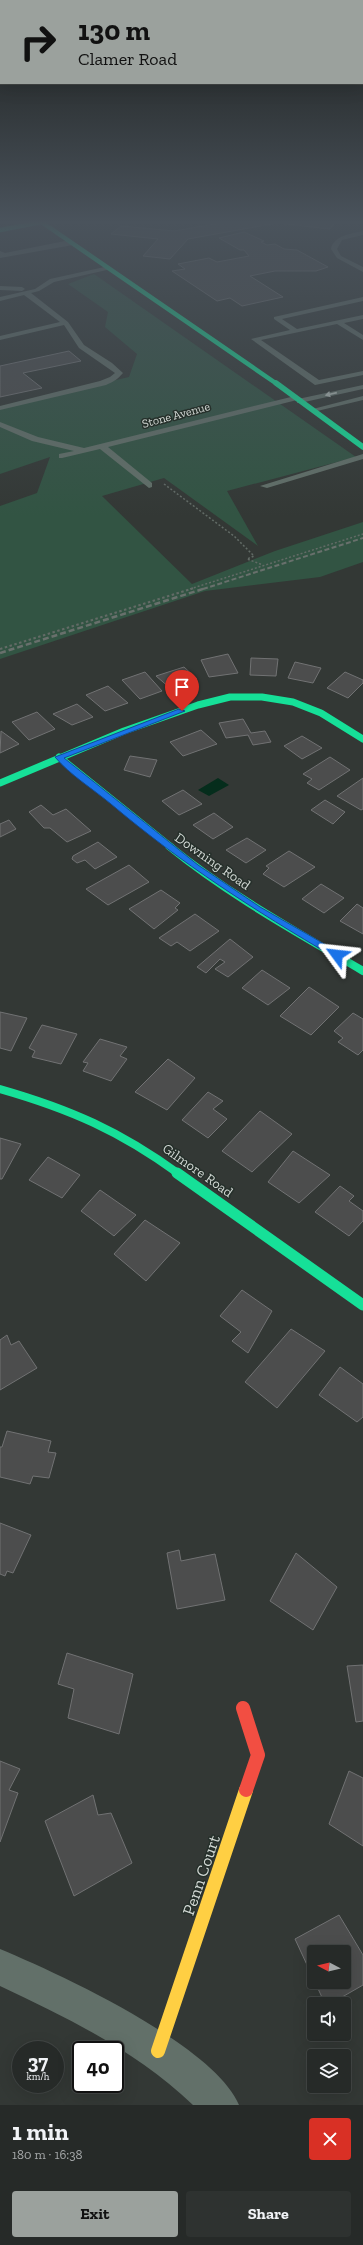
<!DOCTYPE html>
<meta charset="utf-8">
<style>
body{margin:0;font-family:"Zilla Slab",serif;background:#2e3230;color:#f1f3f6;height:100vh;display:flex;flex-direction:column;font-size:15px;white-space:nowrap}
*{box-sizing:border-box;margin:0}
p{font-size:13px;color:#a4a7a8}
.icon{flex:none;width:22px;height:22px;fill:none;stroke:currentColor;stroke-width:2;stroke-linecap:round;stroke-linejoin:round}
.map{position:relative;height:2105px;overflow:hidden}
.panel{display:flex;flex-direction:column;background:#262a28;flex:1}
.panel>*{flex:none}
.banner{position:absolute;left:0px;top:0px;width:363px;height:84px;box-shadow:0 4px 16px #0002,0 0 0 1px #424645;background:#9ba19d;color:#111;overflow:hidden}
.needle{width:26px;rotate:277deg}
.buttons{position:absolute;left:307px;top:1945px;display:grid;gap:8px}
.buttons a{display:grid;place-items:center;width:44px;height:44px;border-radius:4px;background:#262a28;box-shadow:0 4px 16px #0002,0 0 0 1px #424645;font-size:20px}
.speed{position:absolute;left:12px;top:2041px;display:flex;gap:8px;font-size:20px;font-weight:700;text-align:center}
.speed>*{display:grid;place-content:center;width:52px;height:52px;border-radius:50%;background:#262a28;box-shadow:0 4px 16px #0002,0 0 0 1px #424645;line-height:1}
.speed small{font-size:10px;font-weight:400}
.speed .limit{border:2px solid #111;border-radius:6px;background:#fff;color:#111}
.pin{position:absolute;display:grid;place-items:center;width:34px;height:34px;color:#fff;margin:-41px -17px;border-radius:50% 50% 50% 0;rotate:-45deg;box-shadow:0 0 4px #0007}
.pin .icon{rotate:45deg}
.me{position:absolute;width:44px;margin:-22px;rotate:300deg;stroke-linejoin:round;filter:drop-shadow(0 0 3px #0008)}
.turn{display:flex;align-items:center;gap:14px;height:84px;padding:0 12px;font-size:18px}
.turn .icon{width:52px;height:52px;stroke-width:2.5}
.turn b{display:block;font-size:28px;line-height:34px}
.round{display:grid;place-items:center;flex:none;width:42px;height:42px;border-radius:4px;background:#2e3230}
.head{display:flex;align-items:center;justify-content:space-between;height:68px;padding:0 12px}
h1{font-size:24px;font-weight:800;line-height:30px}
.action{display:flex;gap:8px;margin-top:auto;padding:8px 12px}
.action a{flex:1;height:46px;border-radius:4px;background:#9ba19d;color:#111;font-size:16px;font-weight:800;line-height:46px;text-align:center}
.action a+a{background:#2e3230;color:#f1f3f6}
.map>svg:first-child{display:block}
</style>
<div class="map">
<svg width="363" height="2105" viewBox="0 0 363 2105">
<rect width="100%" height="100%" fill="#333835"/>
<path fill="#325443" d="M94 274 356 457 227 491 258 546 164 478 102 496 192 584 275 551 363 522V562L320 577 205 591 0 659V506L37 493 50 457 0 474V407L129 377 137 354 105 327 108 312 68 284Z"/>
<path fill="#052d1c" d="M218 778 229 785 209 796 198 790Z"/>
<path fill="#4c4d4d" stroke="#717273" d="M232 221H336L330 229 277 223 188 239 170 259 143 256 158 239 111 234 121 226 174 231Z
M244 232 264 241 261 242 267 245 275 244 284 249 297 250 328 267 316 271H275L250 276 283 297 242 306 230 298 217 301 172 271 185 269 178 264 209 258 217 262 249 256 244 250H240L219 238Z
M69 351 81 361 23 373 42 388 0 397V366Z
M228 654 238 673 209 677 201 660Z
M251 658 278 659 276 676 250 675Z
M295 662 321 668 313 683 288 678Z
M184 667 197 679 170 688 156 676Z
M145 672 162 691 140 699 122 680Z
M345 672 363 680V683L348 698 327 688Z
M108 686 128 703 105 711 86 695Z
M77 704 93 717 72 725 53 714Z
M37 712 55 729 29 740 12 722Z
M243 719 251 733 265 731 271 742 253 745 248 735 226 738 219 723Z
M201 730 217 744 183 756 170 742Z
M1 731 19 744 0 753Z
M302 736 322 748 302 759 284 746Z
M130 756 157 760 150 777 124 770Z
M330 757 350 770 319 790 307 783 312 779 303 774Z
M363 778V809L361 810 337 796Z
M183 790 202 804 179 815 162 801Z
M325 800 345 812 333 824 311 810Z
M41 805 53 815 66 809 91 831 67 842 50 828H44L29 812Z
M214 813 233 827 213 839 193 825Z
M9 820 16 829 0 837V824Z
M247 838 266 850 246 863 226 850Z
M98 842 117 857 95 869 85 860 77 863 72 859 73 856Z
M289 851 315 867 284 887 263 874 269 868 266 866Z
M129 865 149 882 108 905 86 889Z
M321 884 344 898 324 913 302 899Z
M161 890 180 903 175 908 178 910 154 929 129 909Z
M357 904 363 908V934L340 921Z
M195 914 219 931 190 951 177 942 171 946 159 938Z
M230 939 253 957 228 977 215 969 225 962 220 959 206 973 197 967Z
M262 970 290 988 268 1005 242 988Z
M309 987 339 1007 311 1035 280 1016Z
M0 1012 27 1018 11 1051 0 1048Z
M353 1013 363 1019V1050L358 1055 338 1042 343 1038 334 1031Z
M42 1025 77 1034 61 1064 32 1057 35 1051 29 1048Z
M100 1039 127 1047 120 1056 127 1059 111 1081 83 1071 88 1063 83 1062Z
M168 1059 195 1078 167 1110 135 1092Z
M208 1092 223 1101 213 1109 227 1119 208 1138 182 1120Z
M260 1111 292 1134 252 1172 222 1151Z
M0 1138 21 1144 2 1179H0Z
M293 1151 330 1175 299 1203 268 1182Z
M48 1157 80 1175 62 1198 29 1180Z
M340 1186 354 1196 349 1201 363 1211V1221L349 1236 315 1212Z
M100 1190 136 1215 114 1236 81 1211Z
M145 1220 180 1243 146 1281 114 1254Z
M242 1290 272 1311 248 1353 232 1341 241 1332 220 1316Z
M291 1329 325 1351 277 1408 245 1382Z
M7 1335 11 1345 19 1341 37 1368 0 1390V1340Z
M340 1367 363 1384V1417L357 1422 319 1395Z
M7 1431 51 1441 48 1452 56 1453 49 1478 33 1476 30 1484 0 1477V1447H2Z
M0 1523 31 1535 13 1573 7 1571 5 1576 0 1574Z
M179 1550 181 1561 215 1554 225 1600 177 1609 167 1553Z
M296 1553 337 1587 313 1630 270 1601Z
M67 1653 133 1674 119 1734 68 1718 74 1689 58 1684Z
M363 1665V1721L356 1722 347 1666Z
M0 1761 20 1769 9 1790 18 1793 0 1842Z
M349 1771 363 1778V1846L329 1824Z
M93 1795 98 1815 111 1813 132 1863 74 1896 45 1821Z
M339 1915 363 1955V1985L330 2004H325L315 1982H344V1952H314V1980L295 1939Z"/>
<g fill="none" stroke-linecap="round" stroke-linejoin="round">
<path stroke="#626b66" stroke-width="1.5" stroke-dasharray="2 2" stroke-linecap="butt" d="M164 484 234 536 254 556 247 559 263 565
M190 589 363 534"/>
<path stroke="#626b66" stroke-width="2" stroke-dasharray="2.5 2.5" stroke-linecap="butt" d="M0 649 194 588"/>
<path fill="#627069" fill-rule="evenodd" d="M363 231V235L342 240 337 249 341 256 363 267V272L337 258 331 249C334 235 351 234 363 231Z
M109 266 111 269 54 282 39 291 31 293 68 322 84 345 112 363 123 373C118 379 113 382 106 385L0 410V406L100 381 110 377 115 373 79 348 64 325 0 340V336L60 322 24 295 0 301V297L35 289 50 279Z
M0 286 22 287 25 289 22 291 0 290Z
M363 297V301L282 319 297 329 363 315V319L344 323 363 335V340L337 324 261 340 319 380 363 371V375L315 385 251 339 290 330 274 319V317Z
M363 385V389L300 403H297V400L108 447 152 483V487L149 488 100 449 62 458H59V454L74 451 32 441 0 427V422L38 437 84 448 295 396H298V399Z
M363 396V400L313 412 309 410Z
M363 454V459L267 488 260 486Z"/>
<path fill="#627069" fill-rule="evenodd" d="M70 240 75 243 73 245 0 258V251L5 253Z
M0 1949C60 1974 214 2045 239 2105H193C137 2051 69 2019 0 1986Z"/>
<path stroke="#16e098" stroke-width="4.5" d="M40 221 277 384
M0 230 47 221"/>
<path stroke="#16e098" stroke-width="5.5" d="M276 383 363 447"/>
<path stroke="#16e098" stroke-width="7" d="M59 757 171 847
M0 783 124 731 198 705 230 697H262L293 702 321 713 363 739"/>
<path stroke="#16e098" stroke-width="8" d="M169 846C229 895 297 932 363 971
M0 1089C70 1109 120 1131 179 1174"/>
<path stroke="#16e098" stroke-width="11" d="M177 1173 363 1305"/>
<path stroke="#ffcf43" stroke-width="14" d="M158 2051 246 1790"/>
<path stroke="#f24e42" stroke-width="14" d="M243 1708 258 1755 246 1790"/>
<path stroke="#68706c" stroke-width="2" stroke-dasharray="5 2.5" stroke-linecap="butt" d="M203 589 363 538"/>
<path stroke="#68706c" stroke-width="2.5" stroke-dasharray="6 3" stroke-linecap="butt" d="M0 653 206 588"/>
</g>
<defs><path id="oneway-solid" d="M-6-.8H1V-3.2L6.5 0L1 3.2V.8H-6Z"/></defs>
<use fill="#b1bab5" href="#oneway-solid" transform="translate(331 394) rotate(167)"/>
<linearGradient id="sky" x2="0" y2="1"><stop stop-color="#1c1f1d"/><stop offset="0.43" stop-color="#4a535c"/><stop offset="1" stop-color="#4a535c" stop-opacity="0"/></linearGradient>
<rect width="363" height="516" fill="url(#sky)"/>
<path fill="#1a73e8" stroke="#114b97" d="M179 709 185 711 64 758 198 865 260 907 340 953V957H334C254 910 182 864 111 804 93 789 70 775 55 757Z"/>
<g text-anchor="middle" stroke-width="3" stroke-linejoin="round" paint-order="stroke">
<g font-size="12" fill="#d3d9d5" stroke="#26302b">
<text transform="translate(176 415) rotate(-15)" y="4">Stone Avenue</text>
</g>
<g font-size="14" fill="#d3d9d5" stroke="#26302b">
<text transform="translate(213 861) rotate(35)" y="5">Downing Road</text>
<text transform="translate(198 1170) rotate(35)" y="5">Gilmore Road</text>
</g>
<g font-size="17" fill="#d3d9d5" stroke="#26302b">
<text transform="translate(201 1875) rotate(-71)" y="6">Penn Court</text>
</g>
</g>
</svg>
<div class="buttons">
<a><svg class="needle" viewBox="-14 -14 28 28"><path d="M0-13l5 13h-10z" fill="#e53935"/><path d="M0 13l5-13h-10z" fill="#a4a7a8"/></svg></a>
<a><svg class="icon" aria-label="sound" viewBox="0 0 24 24"><path d="M4 9h4l5-4v14l-5-4H4zM17 9q2 3 0 6"/></svg></a>
<a><svg class="icon" aria-label="layers" viewBox="0 0 24 24"><path d="M12 4l9 5-9 5-9-5zM3 14l9 5 9-5"/></svg></a>
</div>
<div class="speed"><div>37<small>km/h</small></div><div class="limit">40</div></div>
<div class="pin" style="left:182px;top:711px;background:#d93025"><svg class="icon" aria-label="arrive" viewBox="0 0 24 24"><path d="M6 21V4h12l-3 4 3 4H6"/></svg></div>
<svg class="me" style="left:337px;top:955px" viewBox="-20 -20 40 40"><path d="M0-17L14 15 0 8-14 15z" fill="#1a73e8" stroke="#fff" stroke-width="4"/></svg>
<div class="banner">
<div class="turn"><svg class="icon" aria-label="right" viewBox="0 0 24 24"><path d="M7 20v-9h11M14 6l5 5-5 5"/></svg><div><b>130 m</b>Clamer Road</div></div>
</div>
</div>
<section class="panel">
<div class="head"><div><h1>1 min</h1><p>180 m · 16:38</p></div><a class="round" style="background:#d93025;color:#fff"><svg class="icon" aria-label="close" viewBox="0 0 24 24"><path d="M6 6l12 12M18 6L6 18"/></svg></a></div>
<div class="action"><a>Exit</a><a>Share</a></div>
</section>
